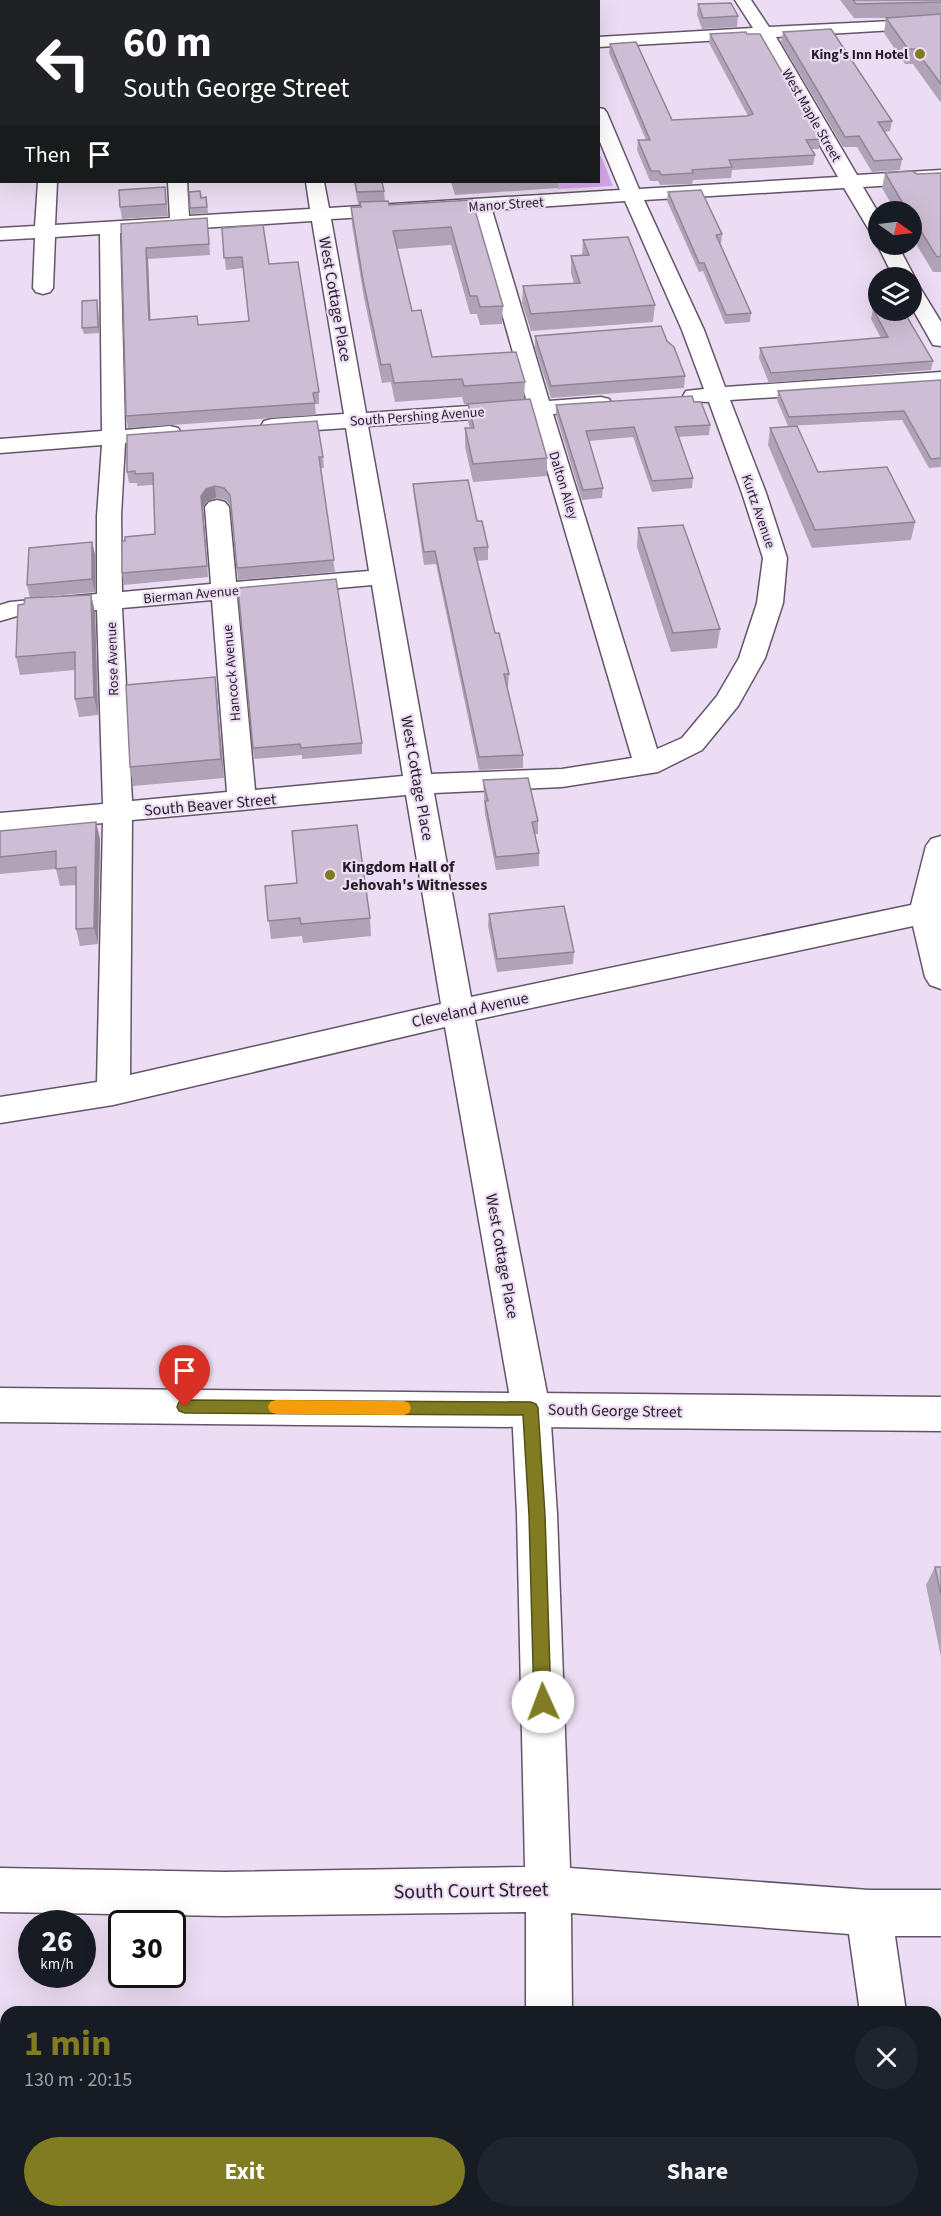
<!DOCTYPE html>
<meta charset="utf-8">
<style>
body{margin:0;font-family:"Source Sans 3",sans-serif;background:#20242c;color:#f1f3f6;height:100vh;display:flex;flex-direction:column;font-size:22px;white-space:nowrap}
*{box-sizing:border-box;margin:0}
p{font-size:20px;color:#9ea1a6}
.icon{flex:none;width:33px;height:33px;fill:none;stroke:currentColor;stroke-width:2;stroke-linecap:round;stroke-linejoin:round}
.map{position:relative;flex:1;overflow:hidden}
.panel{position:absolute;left:0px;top:2006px;width:942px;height:212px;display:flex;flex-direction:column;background:#171b24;border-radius:18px 18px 0 0;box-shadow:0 6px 24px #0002}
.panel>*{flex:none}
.banner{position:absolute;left:0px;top:0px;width:600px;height:183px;box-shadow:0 6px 24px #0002;background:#202124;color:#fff;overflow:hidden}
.needle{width:39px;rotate:104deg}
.controls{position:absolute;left:868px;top:201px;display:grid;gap:12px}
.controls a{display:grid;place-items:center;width:54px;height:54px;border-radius:50%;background:#171b24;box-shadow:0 6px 24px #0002;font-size:30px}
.speed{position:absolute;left:18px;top:1910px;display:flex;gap:12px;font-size:30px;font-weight:700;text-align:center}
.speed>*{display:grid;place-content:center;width:78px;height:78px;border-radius:50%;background:#171b24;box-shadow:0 6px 24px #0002;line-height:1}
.speed small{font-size:15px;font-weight:400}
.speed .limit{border:3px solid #111;border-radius:9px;background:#fff;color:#111}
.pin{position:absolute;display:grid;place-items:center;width:51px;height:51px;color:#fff;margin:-62px -26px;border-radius:50% 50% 50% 0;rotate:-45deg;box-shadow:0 0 6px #0007}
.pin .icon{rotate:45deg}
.me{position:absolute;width:66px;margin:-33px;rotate:358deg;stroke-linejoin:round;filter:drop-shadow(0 0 4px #0008)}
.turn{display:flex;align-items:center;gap:21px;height:126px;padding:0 24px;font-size:27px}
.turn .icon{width:78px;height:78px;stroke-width:2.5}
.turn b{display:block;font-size:42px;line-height:51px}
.then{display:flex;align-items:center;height:57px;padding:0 24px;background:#0003;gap:12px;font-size:22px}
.round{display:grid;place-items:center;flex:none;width:63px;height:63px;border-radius:32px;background:#20242c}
.overview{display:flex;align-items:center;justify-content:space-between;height:102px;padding:0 24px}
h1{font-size:36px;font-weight:700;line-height:45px;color:#817c22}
.cta{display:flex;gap:12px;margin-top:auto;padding:12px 24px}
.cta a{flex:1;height:69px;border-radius:36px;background:#817c22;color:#fff;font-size:24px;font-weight:700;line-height:69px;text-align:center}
.cta a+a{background:#20242c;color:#f1f3f6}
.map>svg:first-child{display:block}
</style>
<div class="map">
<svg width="941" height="2216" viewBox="0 0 941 2216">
<rect width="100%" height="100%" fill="#edddf4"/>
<path fill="#d5a6e8" d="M599 156H601L613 186 558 189 555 182H598Z"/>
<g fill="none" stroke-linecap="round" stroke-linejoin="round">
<defs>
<path id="minor" d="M48 0H64V2H48Z
M156 0H172V2H156Z
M275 0H291V2H275Z
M542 0H558L559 2H543Z
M735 0H751L769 27 934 19 936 23 928 28 776 37 857 175 941 170V182L863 187 879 214V237L872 235 844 188 644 200 704 330 725 387 941 372V386L730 400 766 493 787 558 783 603 765 658 738 706 702 750 658 772 562 787 434 793 471 997 911 905 926 846 931 839 941 836V989L930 985 925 977 913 926 475 1020 550 1409 557 1514 570 1868 869 1890H941V1936H895L906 2012H860L849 1934 571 1913 572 2012H526V1912L225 1916 0 1912V1868L225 1872 525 1867 517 1514 512 1409 445 1027 113 1105 0 1123V1097L97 1082 103 823 0 833V813L103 804 97 610 24 614 0 621V605L10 602 97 594V516L102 445 0 453V439L102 431 100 234 55 237 53 288 50 292 43 294 36 292 33 288 35 238 0 240V228L35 226 38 182H57L55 225 170 218 168 182H187L189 216 310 209 306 182H324L329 208 620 190 598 137V108L604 109 607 113 639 189 838 177 759 38 598 47V37L753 28ZM625 201 682 330 704 389 686 391 683 396 686 401 709 402 742 493 763 558 757 603 739 658 717 696 682 738 657 749 553 414 609 409 612 404 609 399 601 397 549 401 492 210ZM473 211 527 402 366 413 331 219ZM312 221 344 414 272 419 264 421 261 426 264 431 272 433 346 428 369 571 236 582 229 507 225 502 217 500 209 502 205 507 211 584 122 592 121 516 125 443 178 438 181 433 178 428 170 426 125 430 120 233ZM531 415 632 758 562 769 431 774 368 426ZM372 585 403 776 255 790 237 597ZM212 600 227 792 132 801 122 608ZM406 795 441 1004 130 1075 132 820Z
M879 241V244H897L915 278 912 282V278H894L877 244Z
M912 284 919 286 941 322V346L933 345 912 308Z
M0 2100 6 2101V2149L0 2148Z
M936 2209 937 2216H887V2211H936Z
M525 2211H575V2216H525Z"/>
<path id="major" d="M0 1388 941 1397V1431L0 1422Z"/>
</defs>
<use href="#minor" stroke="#635569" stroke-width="3"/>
<use href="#major" stroke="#635569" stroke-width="3"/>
<use href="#minor" fill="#fff" fill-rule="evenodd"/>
<use href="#major" fill="#fff" fill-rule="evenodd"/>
</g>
<path fill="#b1a3b7" d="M312 0H450V2H313Z
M840 0H941V103L913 64H905L884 33 886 18H893H854Z
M698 4 738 16 737 27 702 29 697 15Z
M783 32 892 121 890 131 885 132 902 159 900 170 872 172 857 147H843L781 42Z
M710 34 821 139 819 149H811L815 155 813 165 732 170 731 178 693 180 692 184 660 185 658 181H650L637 150 638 140H646L609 53 610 44 672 120 748 116 709 43Z
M2 68V95H0V69Z
M885 173 917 174 941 173V272H933L912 237V212H896L882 188Z
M354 182H382L384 191 385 201 389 205 472 200 503 306 502 324 480 325 477 314H470L451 245 397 249 412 311 432 357 525 382 524 400 547 458V476L473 482 465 447V428H470L468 422V404H464L462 397 395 402 391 382 382 383 364 298 352 225 351 207H360V204H358Z
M451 182H558V188L455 195Z
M165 187 168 216 122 219 120 207Z
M189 192 201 198 206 197 208 213 191 214Z
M668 192 722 234 721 243H720L751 313 750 322 725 324 703 271 699 272 667 201Z
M207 218 210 255 148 259 150 320 198 325 249 321 243 268 226 270 222 228 269 264 319 392V404H315L316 415 128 428 126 416 121 224Z
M583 240 655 305 653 322 531 331 522 303 523 286 574 283 571 273V256H582Z
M98 307 99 333 84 334 82 328Z
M873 309 933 361 931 370 769 383 759 358 760 348 881 338 871 319Z
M535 336 667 341 685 376 684 388 551 398 535 348Z
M941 380V467L929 468 902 420 788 426 777 400 778 391Z
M556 405 710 425 709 435 678 437 693 478 692 488 652 492 633 437 589 441 603 488 602 498 582 500 556 415Z
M770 428 818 472 915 522 911 540 812 548 768 445Z
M323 457 324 468H320L335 572 238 580 231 506 226 500 216 498 207 501 203 507 208 577 124 585 122 573 125 541 155 534 153 485 137 486V483H129L127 472Z
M413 484 477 521 488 547V560L477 561 495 633 509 674 508 687H507L523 755V768L479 770 436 564 424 565 414 497Z
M638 528 720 629 717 648 671 652 637 547Z
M92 542 95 555V592L30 598 27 585Z
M238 588 362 743V754L302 759V755L254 759Z
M91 595 95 612 98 715 79 717 75 699V670L20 675 16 657Z
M217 696 224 778 133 786 130 767Z
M483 780 538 821V834H535L539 853V866L496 870 485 814Z
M0 831 100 839 98 944 80 946 76 929V885L60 886 56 869 0 874Z
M265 886 370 918 371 936 303 943 302 936 271 939Z
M489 914 574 952 573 964 497 972 488 926Z
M935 1567H941V1657L926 1585Z"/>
<path fill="#908595" d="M1 56 2 68H0V57Z
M146 248 148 259 151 331 149 320Z
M97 300 98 307 99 333 98 327Z
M215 486 216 498 207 501 203 507 208 577 201 496 206 489Z
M92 542 95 555V592L92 579Z
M91 595 95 612 98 715 94 697Z
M215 677 217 696 224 778 221 759Z
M96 822 100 839 98 944 94 928Z"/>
<path fill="#cebed5" stroke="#908595" stroke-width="1.5" d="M173 0H251V2H173Z
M314 0H376V2H314Z
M502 0H529V2H502Z
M853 0H941V2L856 4Z
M731 3 738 16 703 18 698 4Z
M941 14V84L915 49H908L886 18Z
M831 29 892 121 878 122 902 159 874 161 859 136 845 137 783 32Z
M2 31V58L1 56 0 57V32Z
M746 32 747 34H760L821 139 806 140 815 155 729 160 732 167 692 170 693 173 661 175 659 171H651L638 140H650L610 44 636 42 672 120 747 116 753 114 710 34Z
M2 68 1 84H0V69Z
M912 171 917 174 941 173V256L937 257 912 217V212H908L885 173Z
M355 182H382L384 191 357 192Z
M165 187 166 204 120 207 119 190Z
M701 190 722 234 716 235 751 313 726 315 704 263H699L668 192Z
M200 191 201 198 206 197 207 207 190 208 189 192Z
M472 200 503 306 480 307 477 296H470L451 227 393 231 412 311 421 310 432 357 516 352 525 382 464 386 462 379 394 383 390 364 381 365 363 280 351 207H361L360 202 388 201 389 205Z
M207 218 209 244 146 248 149 320 197 316 198 325 249 321 242 257 224 258 222 228 263 225 269 264 298 262 319 392 313 393 315 403 126 416 121 224Z
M628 237 655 305 531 314 523 286 580 283 571 256 589 255 583 240Z
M97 300 98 327 82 328V301Z
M873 309H879V310H903L933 361 771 373 760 348 888 337Z
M661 326 667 341 674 347 685 376 551 386 535 336Z
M941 380V458L931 459 904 411 789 417 778 391Z
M692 396 694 402H701L710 425 675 427 693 478 652 481 634 427 586 431 603 488 583 490 556 405Z
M530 399 547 458 473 464 465 428H474L468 404Z
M317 421 323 457H319L334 560 237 568 230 495 224 488 215 486 206 489 201 496 207 566 122 573V541H125V537L155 534 153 473 135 474V471L127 472V435Z
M797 426 818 472 887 467 915 522 815 530 770 428Z
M468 480 477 521H482L488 547 474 548 495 633H499L509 674H504L523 755 479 757 435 551 424 552 413 484Z
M683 525 720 629 673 633 638 528Z
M92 542V579L27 585 29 548Z
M336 579 362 743 301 748 300 744 253 748 238 588Z
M91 595 94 697 75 699V652L16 657 18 605 24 604 25 598Z
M215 677 221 759 130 767 126 685Z
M528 778 538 821 532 822 539 853 496 857 485 801H488L483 780Z
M96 822 94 928 76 929V867L56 869V851L0 857V831Z
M357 825 370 918 301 924 300 918 268 921 265 886 297 883 292 831Z
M564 906 574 952 497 959 489 914Z
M935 1567H941V1595Z"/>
<path fill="#817c22" stroke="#545116" stroke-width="1.5" d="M185 1400 531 1402 536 1404 538 1408 545 1515 551 1702 549 1708 543 1710 536 1708 534 1702 529 1515 523 1415 185 1413 179 1411 177 1407 179 1402Z"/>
<path fill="#f59e0b" d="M276 1400 404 1401 409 1403 411 1408 409 1413 404 1415 276 1414 270 1412 268 1407 270 1402Z"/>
<g fill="#817c22" stroke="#edddf4" stroke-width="2">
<circle cx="920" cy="54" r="6"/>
<circle cx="330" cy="875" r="6"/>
</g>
<g text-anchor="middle" stroke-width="4.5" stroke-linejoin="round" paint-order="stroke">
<g font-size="14" font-weight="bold" fill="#231d26" stroke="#edddf4" text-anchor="end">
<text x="908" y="59">King's Inn Hotel</text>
</g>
<g font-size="14" fill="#231d26" stroke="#edddf4">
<text transform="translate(812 115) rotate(60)" y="5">West Maple Street</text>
<text transform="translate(506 204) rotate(-4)" y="5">Manor Street</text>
<text transform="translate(417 416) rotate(-4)" y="5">South Pershing Avenue</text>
<text transform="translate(564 485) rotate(73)" y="5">Dalton Alley</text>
<text transform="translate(759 511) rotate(71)" y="5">Kurtz Avenue</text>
<text transform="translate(191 594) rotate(-5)" y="5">Bierman Avenue</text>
<text transform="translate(112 659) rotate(-92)" y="5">Rose Avenue</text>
<text transform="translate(231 673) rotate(-95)" y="5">Hancock Avenue</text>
</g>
<g font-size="16" fill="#231d26" stroke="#edddf4">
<text transform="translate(336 299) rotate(80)" y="6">West Cottage Place</text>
<text transform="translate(418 778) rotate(80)" y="6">West Cottage Place</text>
<text transform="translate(210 804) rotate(-5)" y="6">South Beaver Street</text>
<text transform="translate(470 1009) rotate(-12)" y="6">Cleveland Avenue</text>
<text transform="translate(503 1256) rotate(80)" y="6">West Cottage Place</text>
<text transform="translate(615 1410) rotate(1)" y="6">South George Street</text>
</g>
<g font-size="16" font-weight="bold" fill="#231d26" stroke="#edddf4" text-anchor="start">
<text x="342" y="872">Kingdom Hall of<tspan x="342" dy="18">Jehovah's Witnesses</tspan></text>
</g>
<g font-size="20" fill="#231d26" stroke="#edddf4">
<text transform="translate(471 1890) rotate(-1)" y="7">South Court Street</text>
</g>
</g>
</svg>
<div class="controls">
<a><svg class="needle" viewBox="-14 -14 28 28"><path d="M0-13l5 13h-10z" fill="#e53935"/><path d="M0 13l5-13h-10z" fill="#9ea1a6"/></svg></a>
<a><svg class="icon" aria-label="layers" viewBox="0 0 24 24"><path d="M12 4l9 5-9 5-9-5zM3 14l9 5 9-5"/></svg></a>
</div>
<div class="speed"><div>26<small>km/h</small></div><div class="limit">30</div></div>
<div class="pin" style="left:185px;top:1407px;background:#d93025"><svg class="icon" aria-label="arrive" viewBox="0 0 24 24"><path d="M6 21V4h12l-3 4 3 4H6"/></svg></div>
<svg class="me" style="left:543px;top:1702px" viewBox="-20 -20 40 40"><circle r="19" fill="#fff"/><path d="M0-13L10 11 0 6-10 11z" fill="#817c22"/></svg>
<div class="banner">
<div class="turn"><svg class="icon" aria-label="left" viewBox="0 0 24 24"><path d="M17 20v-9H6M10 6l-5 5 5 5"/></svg><div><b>60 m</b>South George Street</div></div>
<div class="then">Then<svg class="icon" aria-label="arrive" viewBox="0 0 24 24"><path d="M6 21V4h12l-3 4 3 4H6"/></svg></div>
</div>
<section class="panel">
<div class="overview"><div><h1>1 min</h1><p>130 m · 20:15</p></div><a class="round"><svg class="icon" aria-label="close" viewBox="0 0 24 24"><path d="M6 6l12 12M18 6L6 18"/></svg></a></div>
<div class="cta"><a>Exit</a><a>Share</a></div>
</section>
</div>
